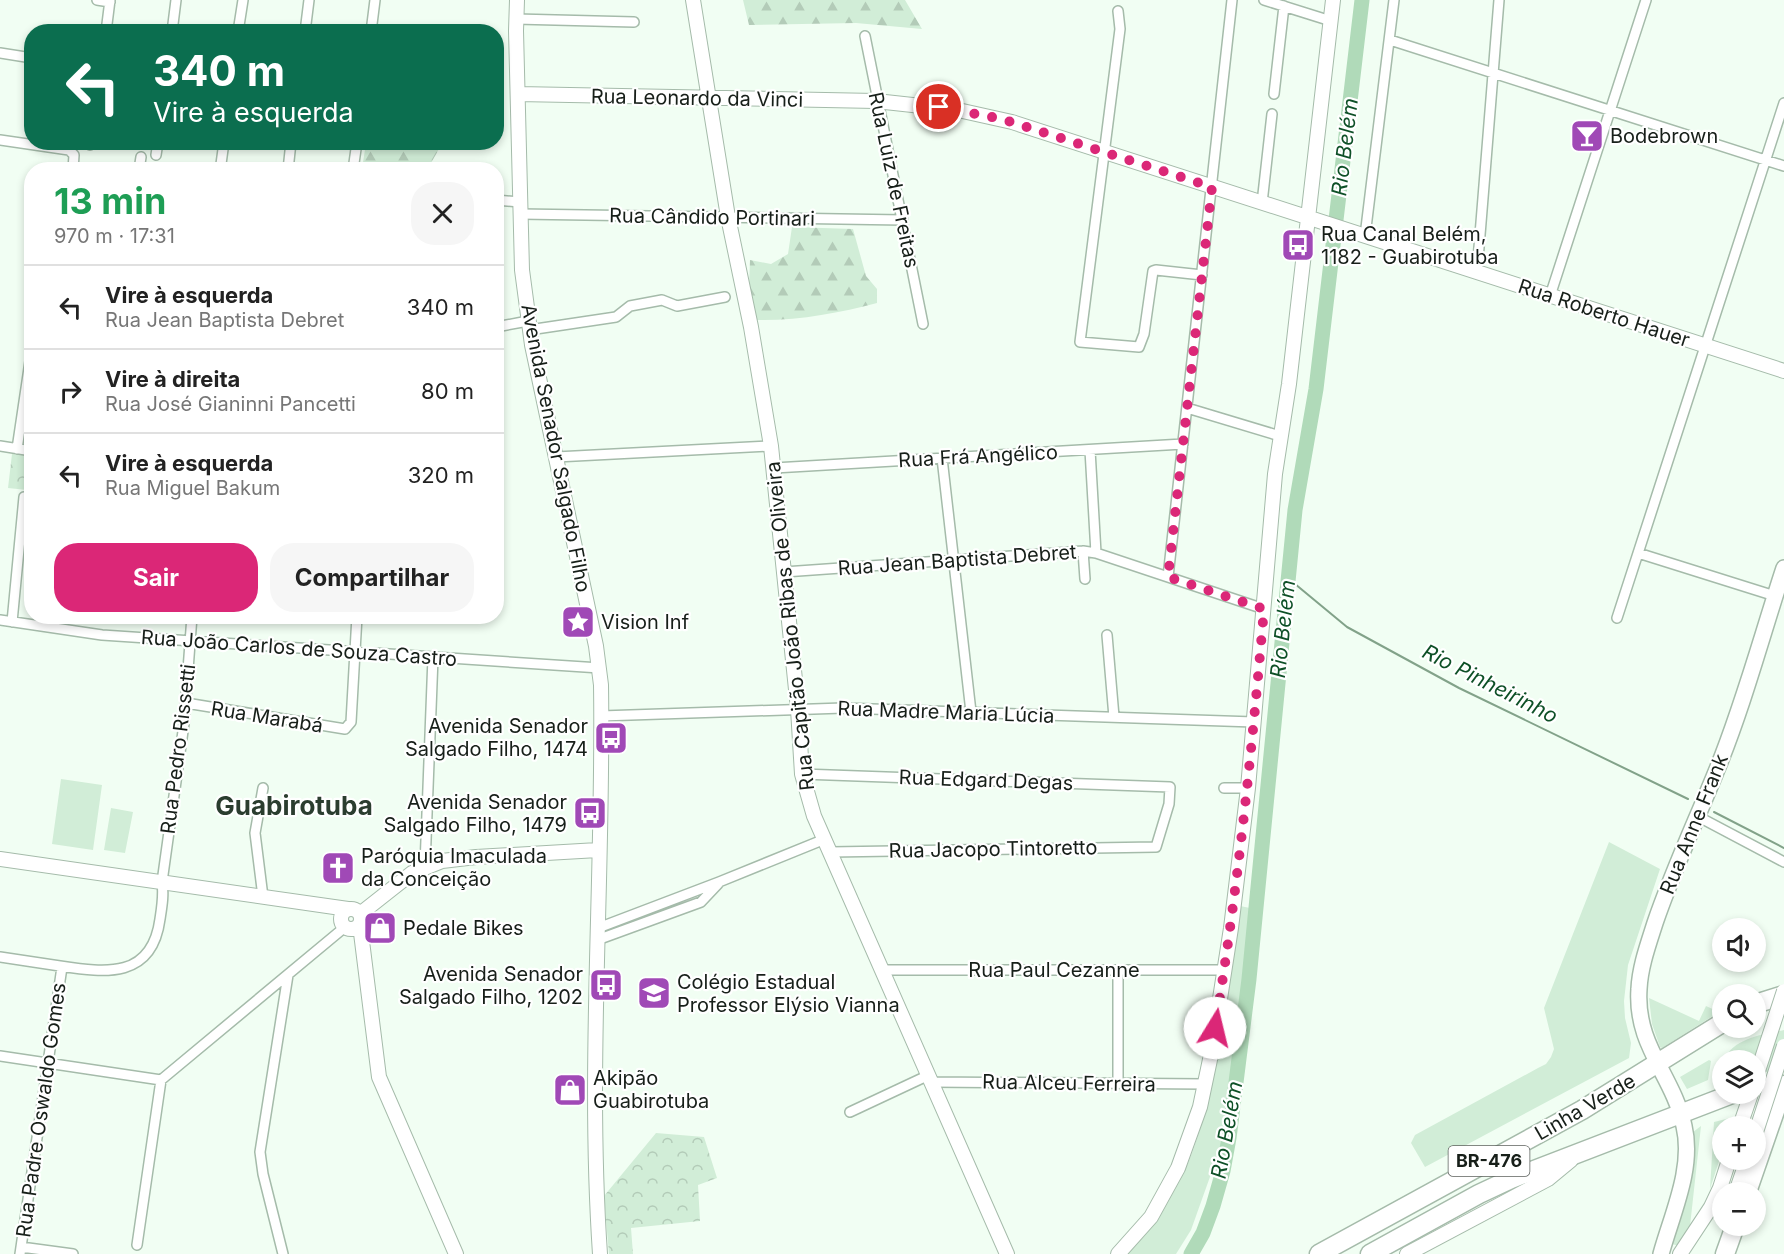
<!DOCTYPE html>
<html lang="pt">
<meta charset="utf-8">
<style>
body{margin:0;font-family:Inter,sans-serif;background:#f6f6f6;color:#222;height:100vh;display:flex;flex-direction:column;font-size:22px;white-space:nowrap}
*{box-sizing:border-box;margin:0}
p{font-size:20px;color:#767676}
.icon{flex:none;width:33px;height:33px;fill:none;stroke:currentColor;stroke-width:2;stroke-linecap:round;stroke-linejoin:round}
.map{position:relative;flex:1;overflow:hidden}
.details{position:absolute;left:24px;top:162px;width:480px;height:462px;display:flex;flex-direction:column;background:#fff;border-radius:24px;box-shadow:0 3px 9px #0003}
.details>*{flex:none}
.guide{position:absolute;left:24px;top:24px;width:480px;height:126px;border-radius:24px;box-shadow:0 3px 9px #0003;background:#0b6e4f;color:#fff;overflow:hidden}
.controls{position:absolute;left:1712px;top:918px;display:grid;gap:12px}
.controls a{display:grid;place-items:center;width:54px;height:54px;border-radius:50%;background:#fff;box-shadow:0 3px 9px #0003;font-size:30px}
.pin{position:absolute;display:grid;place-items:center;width:51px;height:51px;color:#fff;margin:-26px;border:3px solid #fff;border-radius:50%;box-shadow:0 2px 6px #0007}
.me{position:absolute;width:66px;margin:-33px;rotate:9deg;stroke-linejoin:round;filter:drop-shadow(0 0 4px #0008)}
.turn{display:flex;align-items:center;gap:21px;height:126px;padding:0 30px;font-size:27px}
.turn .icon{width:78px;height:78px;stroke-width:2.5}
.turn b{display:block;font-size:42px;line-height:51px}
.round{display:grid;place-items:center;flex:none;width:63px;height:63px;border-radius:24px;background:#f6f6f6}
.summary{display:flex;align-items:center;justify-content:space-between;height:102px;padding:0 30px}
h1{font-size:36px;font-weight:700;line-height:45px;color:#1e9e55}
.action{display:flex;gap:12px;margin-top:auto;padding:12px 30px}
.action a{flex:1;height:69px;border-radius:24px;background:#db2777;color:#fff;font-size:24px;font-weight:700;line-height:69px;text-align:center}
.action a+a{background:#f6f6f6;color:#222}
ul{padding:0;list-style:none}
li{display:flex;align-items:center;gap:18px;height:84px;padding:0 30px;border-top:2px solid #e0e0e0}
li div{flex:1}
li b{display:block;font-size:22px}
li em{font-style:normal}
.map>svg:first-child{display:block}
</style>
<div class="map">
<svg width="1784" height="1254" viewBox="0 0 1784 1254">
<defs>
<pattern id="forest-firs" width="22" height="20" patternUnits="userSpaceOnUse" patternTransform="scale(1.5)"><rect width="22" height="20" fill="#d1edd7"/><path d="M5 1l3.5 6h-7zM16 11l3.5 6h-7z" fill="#b3cbb8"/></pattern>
<pattern id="park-crowns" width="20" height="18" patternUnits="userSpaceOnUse" patternTransform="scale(1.5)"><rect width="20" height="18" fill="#d1edd7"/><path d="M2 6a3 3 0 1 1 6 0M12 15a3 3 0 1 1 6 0" fill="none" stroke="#b3cbb8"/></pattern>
</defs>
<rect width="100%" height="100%" fill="#f1fef3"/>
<path fill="#d1edd7" d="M61 779 102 785 93 850 52 844Z
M111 808 133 812 125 853 104 850Z
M1609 842 1660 869 1628 965 1624 1001 1625 1018 1631 1043 1629 1058 1425 1167 1411 1143 1415 1135 1538 1068 1546 1064 1551 1057 1554 1049 1544 1008Z
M1240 906 1250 908 1226 1132 1191 1230 1176 1254H1125C1146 1227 1169 1201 1185 1170 1195 1149 1201 1125 1207 1103Z
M1649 998 1699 1021 1706 1006 1719 1012 1662 1048 1660 1047 1652 1024Z
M1784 1030V1066L1755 1076V1060H1723C1735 1038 1761 1035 1784 1030Z
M1709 1060 1711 1061 1708 1080 1687 1089 1680 1077Z
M1734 1117 1730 1126H1722V1152L1710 1189 1714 1122Z
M1701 1126 1690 1226 1679 1246 1672 1244 1693 1165V1132Z"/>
<path fill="url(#forest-firs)" d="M743 0H905L922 29 856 23 749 25Z
M366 143H433L439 149 431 163 429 169H362Z
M792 227 853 229 866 276 877 289V303C839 313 797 321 757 320L749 287 750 260 771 264 788 254Z"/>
<path fill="url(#park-crowns)" d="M12 454 31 456 27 490 8 488Z
M656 1133 704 1137 717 1178 698 1185 700 1221 631 1228 633 1254H609L604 1196Z"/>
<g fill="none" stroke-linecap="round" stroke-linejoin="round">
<path stroke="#82a289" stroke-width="2" d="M1289 579 1347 627 1459 688 1688 799
M1714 812 1784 848"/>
<path stroke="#b0dab9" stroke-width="15" d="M1191 1254 1203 1233 1213 1206 1223 1171 1229 1138 1249 979 1295 510 1316 389 1362 0"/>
<defs>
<path id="street" d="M97 0 110 2
M1264 0 1331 21
M1118 11 1120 29 1080 342 1139 347 1144 334 1153 271 1156 270 1202 275
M516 19 634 22
M106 32 110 0
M172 32 176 0
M238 32 243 0
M305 32 309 0
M371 32 375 0
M865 36 923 324
M1390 40 1784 166
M0 53 32 58
M1274 94 1284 6
M0 140 69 150 74 155 73 170
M90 145V142
M156 155 158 142
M221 164 224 142
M139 170 141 157
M206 170V168
M288 170 291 142
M353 170 357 142
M496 200 520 202
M1262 203 1272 114
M520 214 903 220
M1365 236 1394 0
M1477 272 1499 0
M1550 296 1646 0
M496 327 528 321
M529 330 616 317 630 306 662 300 677 306 725 297
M1187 408 1280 436
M0 446 32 451
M17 449 32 348
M1090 450 1096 553
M556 457 771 446
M942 458 971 712
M774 468 1183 444
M1083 551 1085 579
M1638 553 1775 596
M784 572 1083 551 1096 553 1264 609
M1168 577 1232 0
M1617 618 1784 103
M0 620 102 635 600 668
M12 622 24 497
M1107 635 1114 717
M186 703 345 729 351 722 357 616
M601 716 843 708 1254 722
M802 774 1170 787 1169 804 1156 847 831 852
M263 788 255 833 263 897
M1224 788H1248
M1697 816 1784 862
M425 866 433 657
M598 928 719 882 825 839
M597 940 701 902 718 884
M0 957C20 960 40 963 60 966 106 973 152 979 160 919 162 906 164 895 162 882L184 724 192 616
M883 970H1224
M1118 970V1083
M0 1056 161 1080 345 927
M932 1082 1205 1084
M850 1112 929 1075
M137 1245 161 1080
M21 1247 73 1254
M20 1254 62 967
M283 1254 263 1174 260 1152 288 975"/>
<path id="secondary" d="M517 0 516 31 522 270 532 345 596 646 601 685C604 875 587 1064 600 1254
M693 0 728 217 751 327 771 446 798 709 802 774 814 816 1007 1254
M518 94 876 101 958 110 1012 122 1784 371
M0 859 348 909
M341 919a10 10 0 1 1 20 0a10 10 0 1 1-20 0Z
M360 914 412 873 442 861 476 857 598 850
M360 925 379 1077 456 1254
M1740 1126 1751 1094
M1736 1192 1747 1160
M1118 1254 1151 1217 1178 1168 1200 1107 1212 1050 1231 928 1248 788 1275 474 1289 384 1333 0
M1407 1254 1548 1179 1571 1160
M1680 1254 1711 1207 1720 1188 1729 1160"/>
<path id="primary" d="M1661 1254C1672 1214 1694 1168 1684 1126 1673 1075 1635 1046 1639 989 1640 967 1648 945 1655 923 1673 870 1697 819 1718 767 1744 703 1762 635 1784 568"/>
<path id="highway" d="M1755 1004 1784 995
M1747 1192 1784 1085
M1319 1254 1582 1110 1722 1023
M1370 1254 1479 1194 1511 1179 1732 1094
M1725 1254 1735 1226"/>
</defs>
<use href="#street" stroke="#a5bbaa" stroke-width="12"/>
<use href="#secondary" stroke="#a5bbaa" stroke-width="16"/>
<use href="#primary" stroke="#a5bbaa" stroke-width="18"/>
<use href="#highway" stroke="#a5bbaa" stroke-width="21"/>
<use href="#street" stroke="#fff" stroke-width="9"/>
<use href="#secondary" stroke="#fff" stroke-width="14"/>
<use href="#primary" stroke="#fff" stroke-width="15"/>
<use href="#highway" stroke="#fff" stroke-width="18"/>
<defs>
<path id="secondary-bridge" d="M1755 1080 1784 991
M1755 1135 1784 1046"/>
</defs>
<use href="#secondary-bridge" stroke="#a5bbaa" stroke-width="16" stroke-linecap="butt"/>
<use href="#secondary-bridge" stroke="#fff" stroke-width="14"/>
</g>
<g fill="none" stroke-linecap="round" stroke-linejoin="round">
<path stroke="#db2777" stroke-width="10" stroke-dasharray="0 18" d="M939 107 1002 119 1212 187 1168 577 1264 609C1252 749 1238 888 1215 1028"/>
</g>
<defs>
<symbol id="bar-square" viewBox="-11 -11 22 22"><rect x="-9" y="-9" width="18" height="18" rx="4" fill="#a049b6" stroke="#fff"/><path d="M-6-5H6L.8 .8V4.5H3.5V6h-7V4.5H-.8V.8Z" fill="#fff"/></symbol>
<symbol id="bus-square" viewBox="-11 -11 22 22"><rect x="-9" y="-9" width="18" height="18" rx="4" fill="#a049b6" stroke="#fff"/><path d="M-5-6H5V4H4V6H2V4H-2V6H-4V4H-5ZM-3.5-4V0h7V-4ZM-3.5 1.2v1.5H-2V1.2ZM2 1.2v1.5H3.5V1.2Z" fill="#fff"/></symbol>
<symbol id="sight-square" viewBox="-11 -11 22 22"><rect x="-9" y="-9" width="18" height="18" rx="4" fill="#a049b6" stroke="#fff"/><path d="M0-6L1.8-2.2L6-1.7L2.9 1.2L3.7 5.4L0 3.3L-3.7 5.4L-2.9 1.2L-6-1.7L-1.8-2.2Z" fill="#fff"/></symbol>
<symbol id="church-square" viewBox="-11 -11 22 22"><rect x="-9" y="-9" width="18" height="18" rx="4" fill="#a049b6" stroke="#fff"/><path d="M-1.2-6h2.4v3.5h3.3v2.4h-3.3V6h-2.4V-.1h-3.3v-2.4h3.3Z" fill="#fff"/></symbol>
<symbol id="shop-square" viewBox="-11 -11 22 22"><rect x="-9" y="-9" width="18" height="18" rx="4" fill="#a049b6" stroke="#fff"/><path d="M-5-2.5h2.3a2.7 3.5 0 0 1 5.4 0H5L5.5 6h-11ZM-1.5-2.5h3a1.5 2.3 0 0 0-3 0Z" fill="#fff"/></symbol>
<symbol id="school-square" viewBox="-11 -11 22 22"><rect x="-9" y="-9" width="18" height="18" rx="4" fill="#a049b6" stroke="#fff"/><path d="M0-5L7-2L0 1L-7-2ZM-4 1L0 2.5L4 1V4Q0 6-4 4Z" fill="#fff"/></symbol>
</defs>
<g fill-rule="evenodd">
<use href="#bar-square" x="1568" y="117" width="38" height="38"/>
<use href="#bus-square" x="1279" y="226" width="38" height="38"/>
<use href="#sight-square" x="559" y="603" width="38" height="38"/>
<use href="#bus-square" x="592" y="719" width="38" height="38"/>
<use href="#bus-square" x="571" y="794" width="38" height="38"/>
<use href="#church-square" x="319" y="849" width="38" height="38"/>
<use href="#shop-square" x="361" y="909" width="38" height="38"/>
<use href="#bus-square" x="587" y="966" width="38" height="38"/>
<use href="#school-square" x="635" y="974" width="38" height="38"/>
<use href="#shop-square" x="551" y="1071" width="38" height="38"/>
</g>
<g text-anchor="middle" stroke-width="4.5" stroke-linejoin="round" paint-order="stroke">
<rect fill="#fff" stroke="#5d625e" stroke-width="1.5" x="1448.5" y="1146" width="81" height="30" rx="4.5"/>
<g font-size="18" font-weight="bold" fill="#171f19">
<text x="1489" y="1167">BR-476</text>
</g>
<g font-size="20" fill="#171f19" stroke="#fff">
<text transform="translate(697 98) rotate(1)" y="7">Rua Leonardo da Vinci</text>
<text transform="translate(894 180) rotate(78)" y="7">Rua Luiz de Freitas</text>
<text transform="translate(712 217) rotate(1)" y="7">Rua Cândido Portinari</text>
<text transform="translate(1604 313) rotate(18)" y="7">Rua Roberto Hauer</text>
<text transform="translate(556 448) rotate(79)" y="7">Avenida Senador Salgado Filho</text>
<text transform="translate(978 456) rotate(-3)" y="7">Rua Frá Angélico</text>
<text transform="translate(957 560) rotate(-4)" y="7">Rua Jean Baptista Debret</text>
<text transform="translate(790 626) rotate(-96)" y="7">Rua Capitão João Ribas de Oliveira</text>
<text transform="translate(299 648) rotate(4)" y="7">Rua João Carlos de Souza Castro</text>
<text transform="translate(946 712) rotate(2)" y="7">Rua Madre Maria Lúcia</text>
<text transform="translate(267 717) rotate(9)" y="7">Rua Marabá</text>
<text transform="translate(178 749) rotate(-83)" y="7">Rua Pedro Rissetti</text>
<text transform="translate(986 780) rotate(2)" y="7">Rua Edgard Degas</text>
<text transform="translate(1694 824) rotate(-68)" y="7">Rua Anne Frank</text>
<text transform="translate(993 849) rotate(-1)" y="7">Rua Jacopo Tintoretto</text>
<text x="1054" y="977">Rua Paul Cezanne</text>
<text transform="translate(1069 1083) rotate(1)" y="7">Rua Alceu Ferreira</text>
<text transform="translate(1585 1107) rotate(-30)" y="7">Linha Verde</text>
<text transform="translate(41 1110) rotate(-82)" y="7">Rua Padre Oswaldo Gomes</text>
</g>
<g font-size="20" fill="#171f19" stroke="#fff" text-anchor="start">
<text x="1610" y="143">Bodebrown</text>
<text x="1321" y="241">Rua Canal Belém,<tspan x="1321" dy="23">1182 - Guabirotuba</tspan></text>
<text x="601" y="629">Vision Inf</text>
<text x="588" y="733" text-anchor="end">Avenida Senador<tspan x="588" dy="23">Salgado Filho, 1474</tspan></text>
<text x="567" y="809" text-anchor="end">Avenida Senador<tspan x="567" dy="23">Salgado Filho, 1479</tspan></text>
<text x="361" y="863">Paróquia Imaculada<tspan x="361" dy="23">da Conceição</tspan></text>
<text x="403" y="935">Pedale Bikes</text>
<text x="583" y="981" text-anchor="end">Avenida Senador<tspan x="583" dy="23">Salgado Filho, 1202</tspan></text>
<text x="677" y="989">Colégio Estadual<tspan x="677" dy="23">Professor Elýsio Vianna</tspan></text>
<text x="593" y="1085">Akipão<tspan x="593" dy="23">Guabirotuba</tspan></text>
</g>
<g font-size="21" font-style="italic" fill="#0e5027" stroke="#fff">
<text transform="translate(1345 147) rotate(-83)" y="7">Rio Belém</text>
<text transform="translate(1283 629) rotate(-84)" y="7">Rio Belém</text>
<text transform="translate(1490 684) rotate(27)" y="7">Rio Pinheirinho</text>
<text transform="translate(1227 1130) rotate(-80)" y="7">Rio Belém</text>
</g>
<g font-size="26" font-weight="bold" fill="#2b3d2f" stroke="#fff">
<text x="294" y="815">Guabirotuba</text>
</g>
</g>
</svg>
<div class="controls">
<a><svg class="icon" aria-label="sound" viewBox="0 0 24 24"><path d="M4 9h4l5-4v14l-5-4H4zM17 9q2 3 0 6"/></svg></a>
<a><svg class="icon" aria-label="search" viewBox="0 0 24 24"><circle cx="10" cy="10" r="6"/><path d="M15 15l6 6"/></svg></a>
<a><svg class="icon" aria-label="layers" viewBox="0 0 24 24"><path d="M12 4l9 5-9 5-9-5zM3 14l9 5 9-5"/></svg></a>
<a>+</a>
<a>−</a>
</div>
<div class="pin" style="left:939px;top:107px;background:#d93025"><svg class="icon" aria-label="arrive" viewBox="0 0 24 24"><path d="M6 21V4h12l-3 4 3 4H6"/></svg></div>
<svg class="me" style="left:1215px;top:1028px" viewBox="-20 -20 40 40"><circle r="19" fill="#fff"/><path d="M0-13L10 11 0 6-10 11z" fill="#db2777"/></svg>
<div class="guide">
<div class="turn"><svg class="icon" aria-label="left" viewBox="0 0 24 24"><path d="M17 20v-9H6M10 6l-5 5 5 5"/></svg><div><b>340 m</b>Vire à esquerda</div></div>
</div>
<section class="details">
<div class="summary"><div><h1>13 min</h1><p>970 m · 17:31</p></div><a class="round"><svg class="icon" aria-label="close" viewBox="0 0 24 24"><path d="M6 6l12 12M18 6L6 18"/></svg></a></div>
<ul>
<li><svg class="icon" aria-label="left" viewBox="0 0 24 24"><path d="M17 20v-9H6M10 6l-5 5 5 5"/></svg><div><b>Vire à esquerda</b><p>Rua Jean Baptista Debret</p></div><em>340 m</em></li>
<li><svg class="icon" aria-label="right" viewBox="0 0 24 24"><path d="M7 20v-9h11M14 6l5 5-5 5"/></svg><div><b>Vire à direita</b><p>Rua José Gianinni Pancetti</p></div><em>80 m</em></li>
<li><svg class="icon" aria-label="left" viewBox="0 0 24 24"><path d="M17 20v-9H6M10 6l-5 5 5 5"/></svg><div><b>Vire à esquerda</b><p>Rua Miguel Bakum</p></div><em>320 m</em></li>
</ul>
<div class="action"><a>Sair</a><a>Compartilhar</a></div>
</section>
</div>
